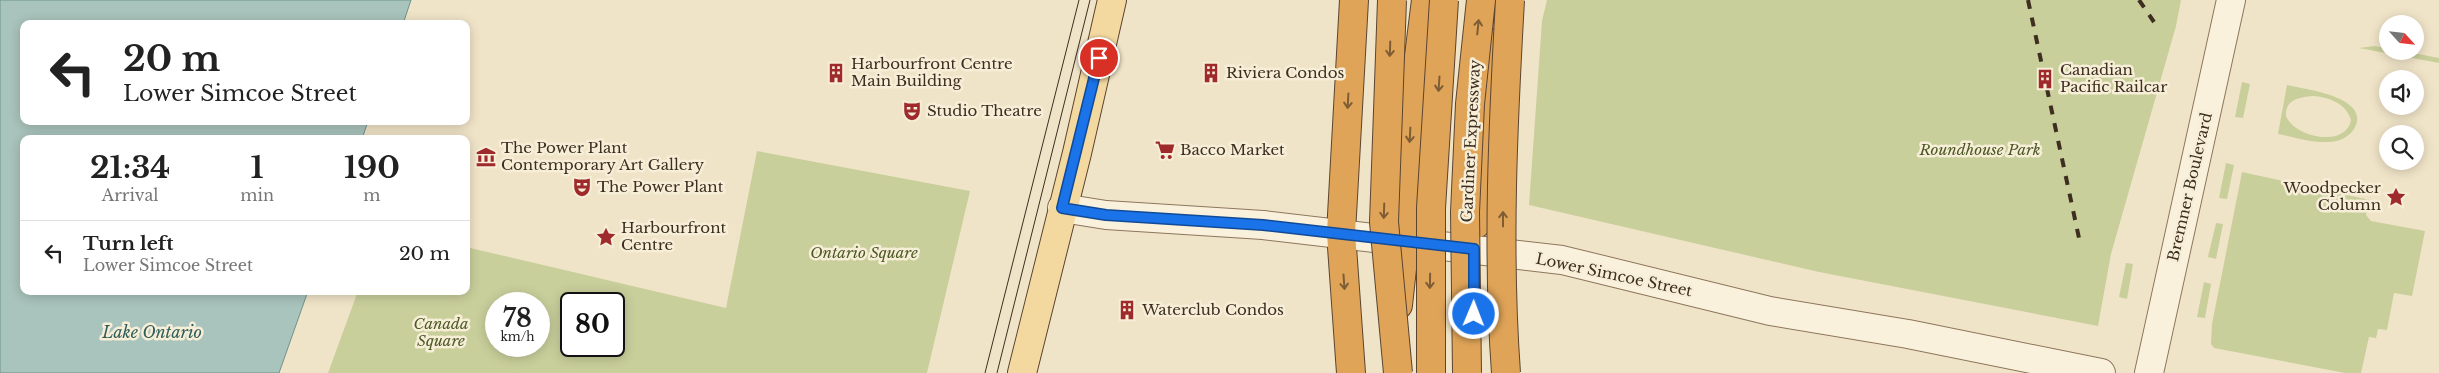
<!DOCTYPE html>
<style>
body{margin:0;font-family:"Libre Baskerville",serif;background:#f6f6f6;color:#222;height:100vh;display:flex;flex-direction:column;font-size:19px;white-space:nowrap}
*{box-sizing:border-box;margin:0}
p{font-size:16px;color:#767676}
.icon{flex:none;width:28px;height:28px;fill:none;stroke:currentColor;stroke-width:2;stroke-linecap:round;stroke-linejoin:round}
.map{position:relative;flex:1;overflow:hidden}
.drawer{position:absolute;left:20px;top:135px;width:450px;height:160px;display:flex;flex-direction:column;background:#fff;border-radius:10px;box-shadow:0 2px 12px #0003}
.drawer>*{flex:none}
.guide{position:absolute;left:20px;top:20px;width:450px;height:105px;border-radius:10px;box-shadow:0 2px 12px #0003;background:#fff;color:#222;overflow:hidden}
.needle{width:32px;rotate:117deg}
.tools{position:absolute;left:2379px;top:15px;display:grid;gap:10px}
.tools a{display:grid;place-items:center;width:45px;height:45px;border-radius:50%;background:#fff;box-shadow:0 2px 12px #0003;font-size:25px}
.speed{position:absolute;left:485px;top:292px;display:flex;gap:10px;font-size:25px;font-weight:700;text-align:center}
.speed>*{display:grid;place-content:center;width:65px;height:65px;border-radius:50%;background:#fff;box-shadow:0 2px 12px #0003;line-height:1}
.speed small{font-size:12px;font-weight:400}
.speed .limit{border:2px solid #111;border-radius:8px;background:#fff;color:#111}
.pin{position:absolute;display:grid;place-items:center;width:42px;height:42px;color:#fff;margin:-21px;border:2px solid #fff;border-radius:50%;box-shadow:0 1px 5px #0007}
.me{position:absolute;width:55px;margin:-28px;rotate:1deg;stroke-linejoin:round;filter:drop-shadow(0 0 4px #0008)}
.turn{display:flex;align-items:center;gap:18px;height:105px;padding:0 20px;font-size:22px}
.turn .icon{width:65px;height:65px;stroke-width:2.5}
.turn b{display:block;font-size:35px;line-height:42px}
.eta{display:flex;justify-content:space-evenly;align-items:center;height:85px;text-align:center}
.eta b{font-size:30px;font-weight:700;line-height:35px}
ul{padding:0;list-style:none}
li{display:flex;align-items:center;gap:15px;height:65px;padding:0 20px;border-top:1px solid #e0e0e0}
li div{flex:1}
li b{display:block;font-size:19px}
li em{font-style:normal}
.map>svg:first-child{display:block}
</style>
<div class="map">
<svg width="2439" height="373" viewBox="0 0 2439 373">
<rect width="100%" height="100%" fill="#f0e4c8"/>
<path fill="#c9cf9b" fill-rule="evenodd" d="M1547 0H2181L2176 26 2111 254 2098 326 1819 272 1529 205 1542 21Z
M2374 46 2387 48 2388 51H2403L2439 58V63L2359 48Z
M2242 82 2250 84 2243 118 2235 117Z
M2287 85C2304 89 2373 97 2354 129 2348 138 2338 142 2328 142 2312 143 2294 137 2278 134ZM2313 96C2328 97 2346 103 2351 120 2346 148 2295 138 2286 116 2285 100 2299 97 2313 96Z
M757 151 970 191 927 373H328L358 291H466V247L726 308ZM496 304H539V346H496ZM571 304H614V346H571Z
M2226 163 2234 165 2227 199 2219 198Z
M2242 172 2370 200 2366 215 2371 221 2425 231 2412 296 2394 293 2387 330 2378 329 2376 338 2369 337 2361 373H2345L2214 348 2211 344 2212 324Z
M2216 223 2223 224 2216 259 2208 257Z
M2126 263 2133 264 2127 299 2119 297Z
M2204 282 2211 284 2205 318 2197 317Z"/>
<path fill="#a9c4bc" stroke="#6f938a" d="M0 0H411L403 24H24V121H368L362 139H24V291H308L279 373H0Z"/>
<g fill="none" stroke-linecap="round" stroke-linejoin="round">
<defs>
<path id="minor" d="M1062 208 1106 215 1263 225 1562 260 1770 311 1908 334 2101 373
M2149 373 2231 0"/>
<path id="major" d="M1022 373 1077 153 1112 0"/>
<path id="highway" d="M1476 224 1496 43
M1398 305 1405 241 1411 120 1426 0
M1351 373 1341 233 1354 0"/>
</defs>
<use href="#minor" stroke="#8d765c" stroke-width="30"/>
<use href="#major" stroke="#5b4430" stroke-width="30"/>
<use href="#highway" stroke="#5b4430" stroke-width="30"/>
<use href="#minor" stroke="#faf1dc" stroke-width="28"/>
<use href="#major" stroke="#f3d9a0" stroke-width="28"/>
<use href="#highway" stroke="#e0a458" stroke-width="28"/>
<path stroke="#3d2e20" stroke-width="1" d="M985 373 1079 0
M997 373 1090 0"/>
<path stroke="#3d2e20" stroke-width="4" stroke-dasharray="9 9" stroke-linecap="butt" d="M2028 0 2079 238
M2139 0 2154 22"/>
<defs>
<path id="highway-bridge" d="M1392 0 1384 222 1398 373
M1431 373V208L1444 0
M1467 373 1465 212 1470 104 1481 0
M1506 373C1497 249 1503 124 1510 0"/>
</defs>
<use href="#highway-bridge" stroke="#5b4430" stroke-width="30" stroke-linecap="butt"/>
<use href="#highway-bridge" stroke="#e0a458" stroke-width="28"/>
</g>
<defs><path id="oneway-shaft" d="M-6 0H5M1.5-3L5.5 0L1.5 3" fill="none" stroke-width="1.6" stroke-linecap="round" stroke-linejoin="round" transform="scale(1.25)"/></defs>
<g stroke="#7e5d36">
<use href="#oneway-shaft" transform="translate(1478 27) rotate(-84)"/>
<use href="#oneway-shaft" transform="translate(1390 49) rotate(92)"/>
<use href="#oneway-shaft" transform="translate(1439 84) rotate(94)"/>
<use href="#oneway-shaft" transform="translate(1348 101) rotate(93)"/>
<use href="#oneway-shaft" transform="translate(1410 135) rotate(93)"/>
<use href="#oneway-shaft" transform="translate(1384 211) rotate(92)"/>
<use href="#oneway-shaft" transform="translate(1503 219) rotate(-90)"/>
<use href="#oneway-shaft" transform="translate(1430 281) rotate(91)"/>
<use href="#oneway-shaft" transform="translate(1344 282) rotate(86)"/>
</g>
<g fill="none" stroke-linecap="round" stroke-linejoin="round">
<defs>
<path id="route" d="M1099 58 1062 208 1106 215 1263 225 1474 249V314"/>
</defs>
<use href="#route" stroke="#114b97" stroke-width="12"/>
<use href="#route" stroke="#1a73e8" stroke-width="9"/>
</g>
<defs>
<symbol id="building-bare" viewBox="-9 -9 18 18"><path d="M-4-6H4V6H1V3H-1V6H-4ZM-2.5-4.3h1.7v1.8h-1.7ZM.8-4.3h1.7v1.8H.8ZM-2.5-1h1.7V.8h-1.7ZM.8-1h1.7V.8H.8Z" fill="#9e2a2b" stroke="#f7eed8" stroke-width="2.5" paint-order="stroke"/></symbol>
<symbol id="theatre-bare" viewBox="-9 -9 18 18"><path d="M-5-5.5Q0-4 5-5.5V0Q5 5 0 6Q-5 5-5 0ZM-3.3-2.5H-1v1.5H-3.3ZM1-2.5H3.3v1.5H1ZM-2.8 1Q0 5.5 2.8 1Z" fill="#9e2a2b" stroke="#f7eed8" stroke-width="2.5" paint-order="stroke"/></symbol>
<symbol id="supermarket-bare" viewBox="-9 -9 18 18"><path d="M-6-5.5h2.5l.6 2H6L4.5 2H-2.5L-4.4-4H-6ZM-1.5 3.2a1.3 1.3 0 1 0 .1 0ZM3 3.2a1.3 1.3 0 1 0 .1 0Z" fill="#9e2a2b" stroke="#f7eed8" stroke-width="2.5" paint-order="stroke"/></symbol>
<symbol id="museum-bare" viewBox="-9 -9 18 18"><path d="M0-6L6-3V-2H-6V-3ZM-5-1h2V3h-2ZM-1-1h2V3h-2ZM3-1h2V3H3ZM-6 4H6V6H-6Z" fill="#9e2a2b" stroke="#f7eed8" stroke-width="2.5" paint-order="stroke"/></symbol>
<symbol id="sight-bare" viewBox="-9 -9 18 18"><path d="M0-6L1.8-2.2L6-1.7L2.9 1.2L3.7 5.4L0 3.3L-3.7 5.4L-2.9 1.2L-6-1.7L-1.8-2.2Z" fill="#9e2a2b" stroke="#f7eed8" stroke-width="2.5" paint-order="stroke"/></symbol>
</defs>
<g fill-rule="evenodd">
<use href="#building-bare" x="822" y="59" width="28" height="28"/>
<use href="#building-bare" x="1197" y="59" width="28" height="28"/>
<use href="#building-bare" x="2031" y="65" width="28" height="28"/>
<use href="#theatre-bare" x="898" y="97" width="28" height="28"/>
<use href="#supermarket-bare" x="1151" y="136" width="28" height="28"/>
<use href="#museum-bare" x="472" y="143" width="28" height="28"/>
<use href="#theatre-bare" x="568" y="173" width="28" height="28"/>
<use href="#sight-bare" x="2382" y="183" width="28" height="28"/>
<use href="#sight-bare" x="592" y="223" width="28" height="28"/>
<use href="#building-bare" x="1113" y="296" width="28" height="28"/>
</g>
<g text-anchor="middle" stroke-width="5" stroke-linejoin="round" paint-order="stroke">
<g font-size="15" fill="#3d2e20" stroke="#f7eed8" text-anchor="start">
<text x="851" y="69">Harbourfront Centre<tspan x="851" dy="17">Main Building</tspan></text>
<text x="2060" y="75">Canadian<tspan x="2060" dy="17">Pacific Railcar</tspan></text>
<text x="1226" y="78">Riviera Condos</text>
<text x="927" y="116">Studio Theatre</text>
<text x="501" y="153">The Power Plant<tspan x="501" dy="17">Contemporary Art Gallery</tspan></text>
<text x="1180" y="155">Bacco Market</text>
<text x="597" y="192">The Power Plant</text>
<text x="2381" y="193" text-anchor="end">Woodpecker<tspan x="2381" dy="17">Column</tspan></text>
<text x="621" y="233">Harbourfront<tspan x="621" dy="17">Centre</tspan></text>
<text x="1142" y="315">Waterclub Condos</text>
</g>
<g font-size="15" fill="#3d2e20" stroke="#f7eed8">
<text transform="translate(1471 141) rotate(-87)" y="5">Gardiner Expressway</text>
<text transform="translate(2190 187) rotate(-77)" y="5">Bremner Boulevard</text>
<text transform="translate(1614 275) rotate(12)" y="5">Lower Simcoe Street</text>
</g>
<g font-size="15" font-style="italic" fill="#4d5a26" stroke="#f7eed8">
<text x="1980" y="155">Roundhouse Park</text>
<text x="864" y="258">Ontario Square</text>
<text x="441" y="329">Canada<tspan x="441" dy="17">Square</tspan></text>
</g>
<g font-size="16" font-style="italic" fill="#2f5d5a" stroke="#f7eed8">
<text x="152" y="338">Lake Ontario</text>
</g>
</g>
</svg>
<div class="tools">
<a><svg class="needle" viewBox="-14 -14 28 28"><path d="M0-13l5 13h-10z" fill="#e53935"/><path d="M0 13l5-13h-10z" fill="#767676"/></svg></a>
<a><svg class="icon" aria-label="sound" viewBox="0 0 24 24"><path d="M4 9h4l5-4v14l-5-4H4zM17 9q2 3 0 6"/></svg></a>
<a><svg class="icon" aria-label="search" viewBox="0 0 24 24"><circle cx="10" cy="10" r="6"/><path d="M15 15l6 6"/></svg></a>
</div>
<div class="speed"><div>78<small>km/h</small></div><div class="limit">80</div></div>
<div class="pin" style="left:1099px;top:58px;background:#d93025"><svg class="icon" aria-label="arrive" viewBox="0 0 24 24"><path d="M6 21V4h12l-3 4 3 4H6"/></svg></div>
<svg class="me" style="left:1474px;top:314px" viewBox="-20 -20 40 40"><circle r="17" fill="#1a73e8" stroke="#fff" stroke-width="3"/><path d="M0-11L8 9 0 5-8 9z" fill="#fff"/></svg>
<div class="guide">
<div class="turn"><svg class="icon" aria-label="left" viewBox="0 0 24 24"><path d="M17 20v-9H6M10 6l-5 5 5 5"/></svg><div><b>20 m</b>Lower Simcoe Street</div></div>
</div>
<section class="drawer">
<div class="eta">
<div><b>21:34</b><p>Arrival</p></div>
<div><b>1</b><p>min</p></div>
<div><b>190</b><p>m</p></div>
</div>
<ul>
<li><svg class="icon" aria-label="left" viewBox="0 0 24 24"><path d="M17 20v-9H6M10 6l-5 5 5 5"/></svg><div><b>Turn left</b><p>Lower Simcoe Street</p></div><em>20 m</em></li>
</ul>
</section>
</div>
